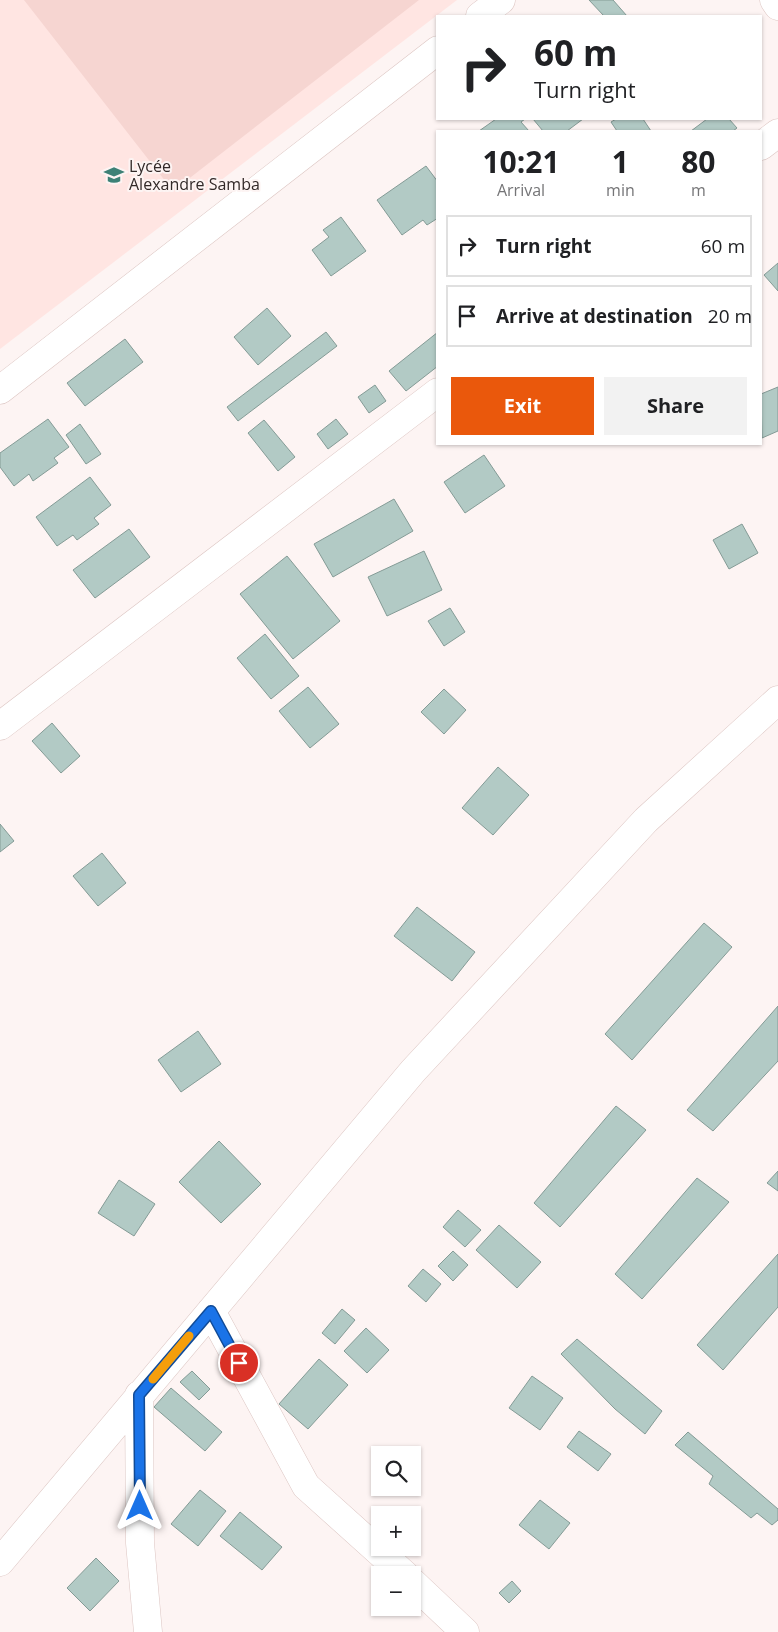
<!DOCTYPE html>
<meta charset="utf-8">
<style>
body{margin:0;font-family:"Open Sans",sans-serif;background:#f2f2f2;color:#202124;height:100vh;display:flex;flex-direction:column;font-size:19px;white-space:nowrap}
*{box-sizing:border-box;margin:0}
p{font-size:16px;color:#757577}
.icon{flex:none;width:28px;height:28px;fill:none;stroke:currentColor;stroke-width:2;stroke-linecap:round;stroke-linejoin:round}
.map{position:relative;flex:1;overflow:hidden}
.panel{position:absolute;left:436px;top:130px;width:326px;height:315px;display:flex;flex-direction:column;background:#fff;border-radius:0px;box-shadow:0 1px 4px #0004}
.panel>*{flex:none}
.top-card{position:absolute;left:436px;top:15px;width:326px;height:105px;border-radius:0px;box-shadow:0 1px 4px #0004;background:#fff;color:#202124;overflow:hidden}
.fabs{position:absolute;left:371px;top:1446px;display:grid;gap:10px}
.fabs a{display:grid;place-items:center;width:50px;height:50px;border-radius:0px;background:#fff;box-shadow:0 1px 4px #0004;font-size:25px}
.pin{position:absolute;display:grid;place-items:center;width:42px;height:42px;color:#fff;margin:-21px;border:2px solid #fff;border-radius:50%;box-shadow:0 1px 5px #0007}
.me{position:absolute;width:55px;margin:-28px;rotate:0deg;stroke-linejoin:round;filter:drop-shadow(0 0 4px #0008)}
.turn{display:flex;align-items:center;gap:18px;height:105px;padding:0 15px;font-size:22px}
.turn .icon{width:65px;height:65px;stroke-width:2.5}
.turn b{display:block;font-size:35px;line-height:42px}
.eta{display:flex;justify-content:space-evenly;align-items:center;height:85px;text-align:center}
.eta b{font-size:30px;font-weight:700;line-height:35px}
.action{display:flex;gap:10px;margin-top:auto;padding:10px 15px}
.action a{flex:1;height:58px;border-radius:0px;background:#ea580c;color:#fff;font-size:20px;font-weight:700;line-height:58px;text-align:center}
.action a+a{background:#f2f2f2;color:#202124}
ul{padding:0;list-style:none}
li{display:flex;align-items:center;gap:15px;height:62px;margin:0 10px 8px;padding:0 5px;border:2px solid #e0e0e0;border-radius:0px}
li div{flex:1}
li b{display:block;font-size:19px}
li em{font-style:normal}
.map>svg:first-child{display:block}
</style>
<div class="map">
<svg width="778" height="1632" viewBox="0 0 778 1632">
<rect width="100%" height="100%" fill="#fdf4f3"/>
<path fill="#ffe5e2" d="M0 0H457L0 349Z"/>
<path fill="#f6d5d1" d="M24 0H419L173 191Z"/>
<path fill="#b2cac5" stroke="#849b96" d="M589 0H613L627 16H604Z
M496 119H525L521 122 529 131H479Z
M533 119H583L567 131H543Z
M616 119H643L651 131H617L611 122Z
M707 119H729L737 128 733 131H691Z
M426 166 438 182V218L427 225 423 220 402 235 377 200Z
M341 217 366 251 331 276 312 250 329 237 323 230Z
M778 263V291L764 275Z
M267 308 291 336 258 365 234 337Z
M326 332 337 346 238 421 227 407Z
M438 332V366L406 391 389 371Z
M125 339 143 362 85 406 67 383Z
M375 385 386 401 369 413 358 397Z
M778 387V431L762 438 761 394Z
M48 419 69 447 54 458 58 463 33 481 29 474 14 486 0 467V453Z
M336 419 348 434 328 449 317 434Z
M264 420 295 457 278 471 248 433Z
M80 424 101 454 86 464 66 435Z
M484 455 505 486 465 513 444 482Z
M90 477 111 505 94 518 99 524 77 540 73 535 57 546 36 517Z
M394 499 413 531 333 577 314 544Z
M742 524 758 553 729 569 713 540Z
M129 529 150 557 95 598 73 570Z
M424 551 442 590 387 616 368 577Z
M287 556 340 621 293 659 240 594Z
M450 608 465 632 444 646 428 621Z
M265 634 299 676 271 699 237 658Z
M308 687 339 724 310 748 279 711Z
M444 689 466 710 444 734 421 712Z
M52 723 80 756 61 773 32 741Z
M498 767 529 795 493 835 462 808Z
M0 824 14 841 0 852Z
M102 853 126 883 98 906 73 876Z
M417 907 475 952 452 981 394 936Z
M704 923 732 947 632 1060 605 1034Z
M778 1006V1061L713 1131 687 1110Z
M198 1031 221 1064 181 1092 158 1060Z
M616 1106 646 1130 560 1227 534 1203Z
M219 1141 261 1184 221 1223 179 1182Z
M778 1171V1191L767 1183Z
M697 1178 729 1202 642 1299 615 1274Z
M119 1180 155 1204 134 1236 98 1213Z
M458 1210 481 1230 465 1247 443 1227Z
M499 1225 541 1262 517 1288 476 1250Z
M453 1251 468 1265 453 1281 438 1266Z
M778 1254V1307L723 1370 697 1345Z
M423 1269 441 1284 426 1302 408 1286Z
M342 1309 355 1320 335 1344 322 1333Z
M366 1328 389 1350 367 1373 344 1351Z
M577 1339 662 1411 645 1434 615 1409 561 1354Z
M319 1359 348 1385 308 1429 279 1404Z
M192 1371 210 1389 199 1400 180 1382Z
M532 1376 563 1398 540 1430 509 1408Z
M171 1388 222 1432 205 1451 154 1407Z
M579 1431 611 1454 598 1471 567 1447Z
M688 1432 778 1509V1520L772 1525 757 1513 751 1518 709 1484 713 1476 675 1445Z
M200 1490 226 1511 198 1546 171 1524Z
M540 1500 570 1523 549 1549 519 1525Z
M240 1512 282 1547 262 1570 220 1536Z
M96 1558 119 1581 90 1611 67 1588Z
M512 1581 521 1591 509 1603 499 1593Z"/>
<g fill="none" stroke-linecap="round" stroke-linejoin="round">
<defs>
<path id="minor" d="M774 0 778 6
M480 16 501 0
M761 146 778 133
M0 390 438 50
M0 726 438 392
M211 1311 306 1486 405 1575
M139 1395 140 1543 148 1632
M0 1562 413 1071 646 820 778 700
M412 1582 465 1632"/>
</defs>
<use href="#minor" stroke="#dcc5c2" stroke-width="29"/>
<use href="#minor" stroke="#fff" stroke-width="28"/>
</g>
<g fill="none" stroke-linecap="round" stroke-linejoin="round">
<defs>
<path id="route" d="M140 1506 139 1395 211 1311 239 1363"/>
</defs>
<use href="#route" stroke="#114b97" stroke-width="12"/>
<use href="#route" stroke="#1a73e8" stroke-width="9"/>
<path stroke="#f59e0b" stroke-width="9" d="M153 1379 189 1336"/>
</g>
<defs>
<symbol id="school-bare" viewBox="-9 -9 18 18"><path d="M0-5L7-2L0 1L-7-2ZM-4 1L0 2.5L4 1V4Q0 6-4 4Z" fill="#3d8176" stroke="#fdf4f3" stroke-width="2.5" paint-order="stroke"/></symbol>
</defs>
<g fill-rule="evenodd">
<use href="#school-bare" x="100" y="161" width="28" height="28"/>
</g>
<g text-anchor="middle" stroke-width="4" stroke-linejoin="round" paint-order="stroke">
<g font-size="16" fill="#322928" stroke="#fdf4f3" text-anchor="start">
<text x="129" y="172">Lycée<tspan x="129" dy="18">Alexandre Samba</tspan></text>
</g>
</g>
</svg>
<div class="fabs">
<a><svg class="icon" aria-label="search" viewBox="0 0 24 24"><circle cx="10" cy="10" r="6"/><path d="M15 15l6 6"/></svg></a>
<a>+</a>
<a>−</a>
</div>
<div class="pin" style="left:239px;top:1363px;background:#d93025"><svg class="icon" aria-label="arrive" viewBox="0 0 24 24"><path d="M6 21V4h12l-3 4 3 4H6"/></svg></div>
<svg class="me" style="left:140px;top:1506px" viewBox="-20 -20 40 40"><path d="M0-17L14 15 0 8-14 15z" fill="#1a73e8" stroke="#fff" stroke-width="4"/></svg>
<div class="top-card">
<div class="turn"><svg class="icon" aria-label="right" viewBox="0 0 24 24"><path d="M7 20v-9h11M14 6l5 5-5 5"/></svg><div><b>60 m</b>Turn right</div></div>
</div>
<section class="panel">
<div class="eta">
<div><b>10:21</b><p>Arrival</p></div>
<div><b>1</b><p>min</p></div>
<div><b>80</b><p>m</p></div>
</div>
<ul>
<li><svg class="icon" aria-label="right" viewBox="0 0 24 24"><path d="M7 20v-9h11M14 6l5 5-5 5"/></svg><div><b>Turn right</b></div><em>60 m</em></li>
<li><svg class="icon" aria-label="arrive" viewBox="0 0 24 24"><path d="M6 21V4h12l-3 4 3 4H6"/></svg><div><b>Arrive at destination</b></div><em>20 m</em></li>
</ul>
<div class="action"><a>Exit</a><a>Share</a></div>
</section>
</div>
